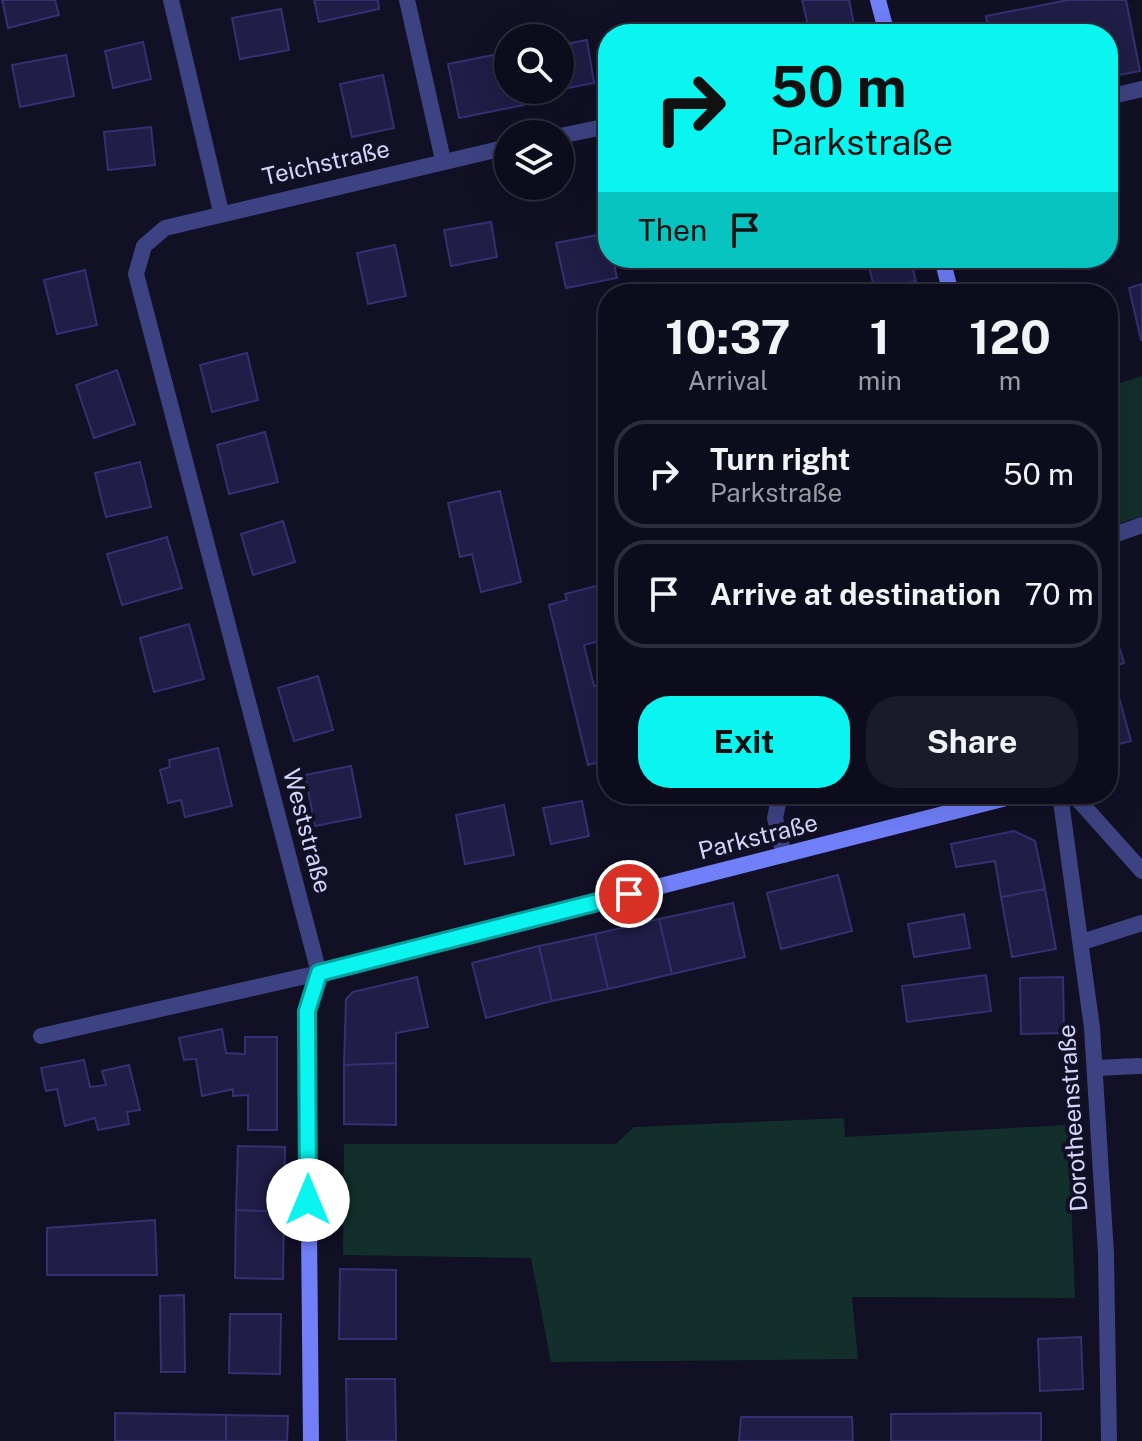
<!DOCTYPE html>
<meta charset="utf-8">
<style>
body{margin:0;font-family:"Public Sans",sans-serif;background:#1b1a29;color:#f1f3f6;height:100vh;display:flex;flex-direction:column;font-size:30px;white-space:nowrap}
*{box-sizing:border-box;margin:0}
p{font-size:26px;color:#9a9ba3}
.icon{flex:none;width:44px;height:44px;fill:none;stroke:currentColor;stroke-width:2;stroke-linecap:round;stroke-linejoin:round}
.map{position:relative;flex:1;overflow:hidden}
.details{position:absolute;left:598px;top:284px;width:520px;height:520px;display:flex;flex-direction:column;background:#0d0c1c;border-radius:32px;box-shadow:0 8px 32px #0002,0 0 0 2px #2d2c3b}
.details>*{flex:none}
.banner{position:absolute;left:598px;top:24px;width:520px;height:244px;border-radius:32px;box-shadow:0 8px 32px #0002,0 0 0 2px #2d2c3b;background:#0bf5f0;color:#111;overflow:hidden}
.tools{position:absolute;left:494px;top:24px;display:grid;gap:16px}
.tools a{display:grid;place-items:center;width:80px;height:80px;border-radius:50%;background:#0d0c1c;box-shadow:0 8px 32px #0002,0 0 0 2px #2d2c3b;font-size:40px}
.pin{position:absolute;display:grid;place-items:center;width:68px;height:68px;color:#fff;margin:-34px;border:4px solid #fff;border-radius:50%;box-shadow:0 2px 8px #0007}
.me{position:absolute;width:88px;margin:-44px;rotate:0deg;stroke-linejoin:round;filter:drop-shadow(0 0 6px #0008)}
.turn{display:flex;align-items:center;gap:28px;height:168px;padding:0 40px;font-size:36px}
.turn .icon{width:104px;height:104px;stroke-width:2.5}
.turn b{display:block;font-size:56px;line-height:68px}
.then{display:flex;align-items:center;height:76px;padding:0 40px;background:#0003;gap:16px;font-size:30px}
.eta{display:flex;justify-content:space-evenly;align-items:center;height:136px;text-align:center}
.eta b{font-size:48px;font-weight:700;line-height:56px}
.button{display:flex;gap:16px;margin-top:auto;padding:16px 40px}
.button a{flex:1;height:92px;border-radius:32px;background:#0bf5f0;color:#111;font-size:32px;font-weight:700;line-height:92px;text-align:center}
.button a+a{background:#1b1a29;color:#f1f3f6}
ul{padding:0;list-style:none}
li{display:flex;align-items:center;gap:24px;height:108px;margin:0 16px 12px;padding:0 24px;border:4px solid #2d2c3b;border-radius:32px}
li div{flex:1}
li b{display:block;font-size:30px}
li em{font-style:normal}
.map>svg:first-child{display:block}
</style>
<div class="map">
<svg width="1142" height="1441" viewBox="0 0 1142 1441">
<rect width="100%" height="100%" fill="#111025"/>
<path fill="#132f2b" d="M1142 376V516L1108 527V387Z
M844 1118 845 1137 1068 1125 1075 1298 852 1297 858 1359 551 1362 531 1258 343 1255 344 1144H616L634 1127Z"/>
<path fill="#201d46" stroke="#353071" stroke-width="2" d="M2 0H55L59 15 8 28Z
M314 0H378L379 9 319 22Z
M802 0H849L856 34H810Z
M1068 0H1126L1140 71 1108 77V34H989L986 16Z
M281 9 289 50 240 59 232 18Z
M587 40 594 83 563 89 560 45Z
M143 42 151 79 113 88 105 51Z
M508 52V90H521L524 105 459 118 448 64Z
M66 55 74 96 20 107 12 65Z
M383 75 394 128 352 137 340 84Z
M151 127 155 165 108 170 104 132Z
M1110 189 1119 223 1108 226V190Z
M491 222 497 257 451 266 444 230Z
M607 233 608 258H613L617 278 566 288 556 243Z
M395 245 406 296 368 304 357 253Z
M867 258H910L916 281 875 291Z
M85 270 97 325 57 334 44 280Z
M1142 284V340H1141L1129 288Z
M247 353 258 400 212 412 200 365Z
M117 370 135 424 94 438 76 385Z
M265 432 278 482 229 494 217 445Z
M140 462 151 507 106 517 95 473Z
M500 491 521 582 481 592 472 554 460 557 448 503Z
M283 521 295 562 253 575 241 534Z
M167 537 182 588 122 605 107 554Z
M608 583V639L584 645 594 686 608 682V760L588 765 549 605 567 600 565 594Z
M1109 612 1124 663 1108 668V613Z
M189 624 204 679 154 692 140 638Z
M318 676 333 730 294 741 278 688Z
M1115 683 1131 741 1108 747V685Z
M218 748 232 806 185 817 181 800 168 803 160 770 170 767 169 760Z
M351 766 361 817 315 826 305 775Z
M582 801 589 836 551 844 543 808Z
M504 805 514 855 465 864 456 815Z
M1014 831 1035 841 1045 889 1001 897 995 861 956 867 951 844Z
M838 875 852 931 781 949 767 893Z
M1045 889 1056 949 1012 957 1001 897Z
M733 903 745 957 672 974 659 919Z
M964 914 970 948 914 957 908 924Z
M659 919 672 974 608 989 595 934Z
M595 934 608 989 552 1001 539 946Z
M539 946 552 1001 486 1018 472 963Z
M986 975 991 1011 907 1022 902 986Z
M417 977 428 1027 396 1033V1063L344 1065 346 999 353 992Z
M1063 977 1064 1033 1021 1034 1020 978Z
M222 1029 226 1053 245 1054V1037H277V1130H248V1095L233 1096V1089L202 1096 196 1059 184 1060 179 1038Z
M84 1060 90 1087 106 1085 102 1071 129 1065 140 1110 127 1112 129 1124 98 1130 95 1118 65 1126 57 1089 46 1091 41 1068Z
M396 1063V1125L344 1124V1065Z
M238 1146 285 1147 284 1212 236 1210Z
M236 1210 284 1212 283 1279 235 1278Z
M155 1220 157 1275H47V1228Z
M340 1269 396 1270V1339H339Z
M184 1295 185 1372H161L160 1296Z
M230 1314H281L280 1374 229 1373Z
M1081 1337 1083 1389 1040 1391 1038 1339Z
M346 1379H395L396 1441H347Z
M115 1413 226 1415V1441H115Z
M1041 1413V1441H891V1414Z
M226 1415 288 1416 287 1441H226Z
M741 1417H852L853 1441H739Z"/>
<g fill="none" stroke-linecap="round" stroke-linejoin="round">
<path stroke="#3d4382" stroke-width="16" d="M1108 97 1142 89
M1108 537 1142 525
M780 794 775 818 784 855
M41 1036 319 973
M1095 1068 1139 1066"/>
<path stroke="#3d4382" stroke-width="16" d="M171 0 221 212
M407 0 443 160
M560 136 608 126
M1060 794 1092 1028 1106 1254 1109 1441
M1073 794 1142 871
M1082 942 1142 923
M319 973 136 274 144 246 165 228 508 147"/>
<path stroke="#717ff9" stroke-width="16" d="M878 0 887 34
M942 258 951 294
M311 1441 307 1011 319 973 1022 794"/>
</g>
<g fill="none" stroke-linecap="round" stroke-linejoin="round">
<defs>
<path id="route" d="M308 1200 307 1011 319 973 629 894"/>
</defs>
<use href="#route" stroke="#079f9c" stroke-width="20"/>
<use href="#route" stroke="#0bf5f0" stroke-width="14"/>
</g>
<g text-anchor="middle" stroke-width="8" stroke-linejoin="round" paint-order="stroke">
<g font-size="24" fill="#d6d6fd" stroke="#111025">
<text transform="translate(326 163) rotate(-13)" y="8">Teichstraße</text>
<text transform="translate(307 831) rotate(75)" y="8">Weststraße</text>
<text transform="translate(758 837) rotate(-14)" y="8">Parkstraße</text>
<text transform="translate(1073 1118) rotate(-94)" y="8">Dorotheenstraße</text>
</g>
</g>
</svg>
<div class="tools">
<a><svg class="icon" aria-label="search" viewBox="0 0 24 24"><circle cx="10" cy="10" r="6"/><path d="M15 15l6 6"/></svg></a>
<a><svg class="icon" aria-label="layers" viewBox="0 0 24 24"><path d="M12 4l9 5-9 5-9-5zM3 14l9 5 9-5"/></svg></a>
</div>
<div class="pin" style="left:629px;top:894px;background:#d93025"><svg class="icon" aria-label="arrive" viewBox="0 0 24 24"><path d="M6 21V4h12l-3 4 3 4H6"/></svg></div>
<svg class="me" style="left:308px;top:1200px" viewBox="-20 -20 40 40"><circle r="19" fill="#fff"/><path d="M0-13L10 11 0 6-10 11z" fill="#0bf5f0"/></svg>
<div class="banner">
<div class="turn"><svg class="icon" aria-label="right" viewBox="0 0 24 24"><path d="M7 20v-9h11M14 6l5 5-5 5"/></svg><div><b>50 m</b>Parkstraße</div></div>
<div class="then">Then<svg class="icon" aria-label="arrive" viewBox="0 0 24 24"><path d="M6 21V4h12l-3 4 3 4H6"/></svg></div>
</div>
<section class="details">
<div class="eta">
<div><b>10:37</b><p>Arrival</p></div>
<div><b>1</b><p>min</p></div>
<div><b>120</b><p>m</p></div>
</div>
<ul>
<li><svg class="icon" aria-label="right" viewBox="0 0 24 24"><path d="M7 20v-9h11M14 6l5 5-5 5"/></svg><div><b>Turn right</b><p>Parkstraße</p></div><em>50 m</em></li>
<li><svg class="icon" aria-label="arrive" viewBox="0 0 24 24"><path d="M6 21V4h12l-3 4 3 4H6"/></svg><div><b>Arrive at destination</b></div><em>70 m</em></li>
</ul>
<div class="button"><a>Exit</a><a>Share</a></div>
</section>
</div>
